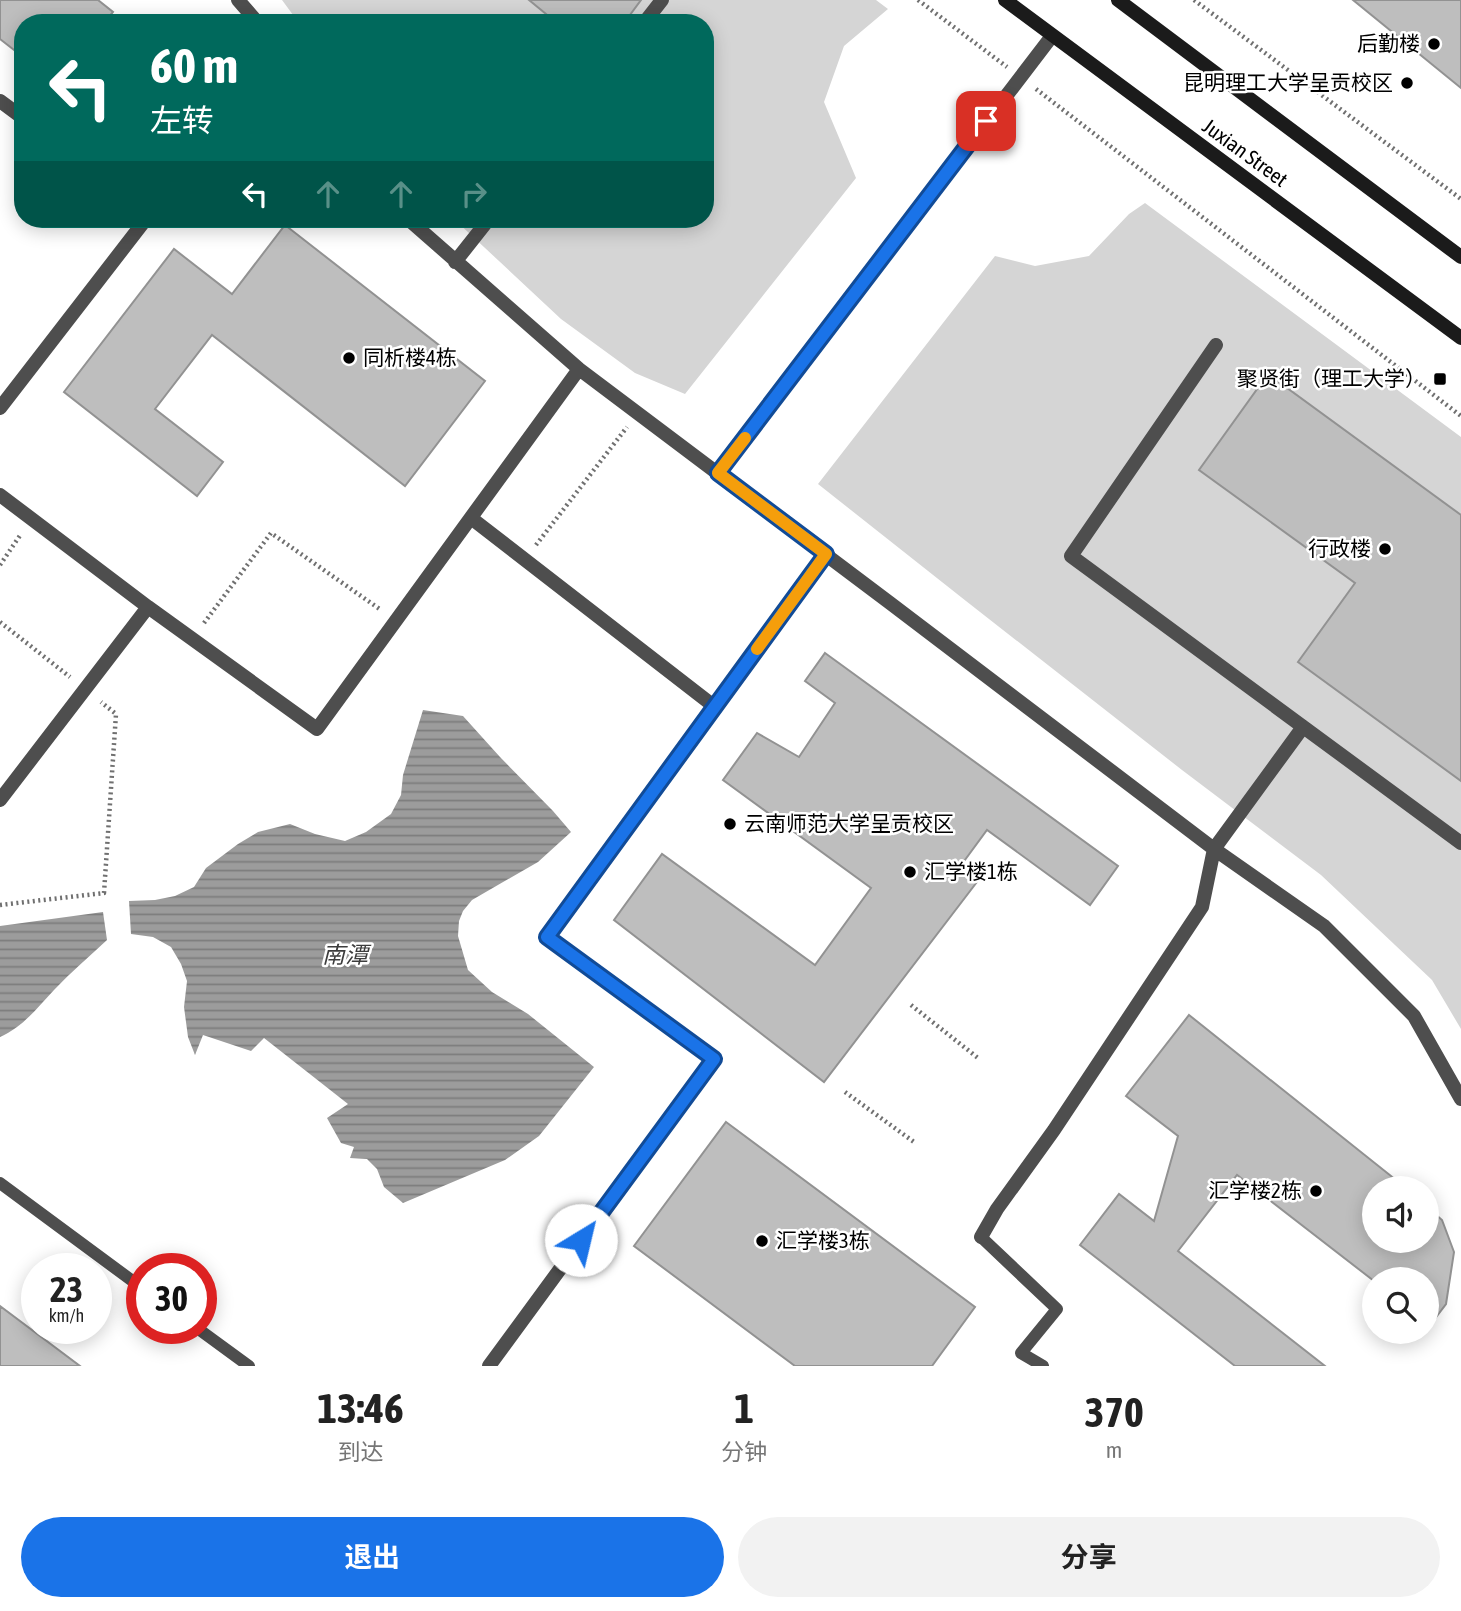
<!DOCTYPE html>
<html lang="zh">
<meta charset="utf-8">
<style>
body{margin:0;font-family:"Asap Condensed","Noto Sans SC",sans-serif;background:#f2f2f2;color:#222;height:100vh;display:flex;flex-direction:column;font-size:26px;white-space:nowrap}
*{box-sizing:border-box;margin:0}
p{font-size:23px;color:#767676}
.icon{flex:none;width:38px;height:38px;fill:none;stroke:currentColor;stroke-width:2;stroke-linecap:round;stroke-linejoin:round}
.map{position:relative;height:1366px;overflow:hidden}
.sheet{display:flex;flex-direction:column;background:#fff;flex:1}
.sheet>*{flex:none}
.top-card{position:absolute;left:14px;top:14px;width:700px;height:214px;border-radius:28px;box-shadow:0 4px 18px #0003;background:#00695c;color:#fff;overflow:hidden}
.fabs{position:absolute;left:1362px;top:1176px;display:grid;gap:14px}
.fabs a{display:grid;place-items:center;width:77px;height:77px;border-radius:50%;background:#fff;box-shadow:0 4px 18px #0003;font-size:35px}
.speed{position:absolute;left:21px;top:1253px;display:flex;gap:14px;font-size:35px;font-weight:700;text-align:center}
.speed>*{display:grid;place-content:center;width:91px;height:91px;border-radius:50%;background:#fff;box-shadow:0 4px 18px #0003;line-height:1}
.speed small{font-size:18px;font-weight:400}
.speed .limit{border:10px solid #d22;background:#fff;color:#111}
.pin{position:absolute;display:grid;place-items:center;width:60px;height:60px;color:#fff;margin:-30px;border-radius:14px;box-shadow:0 4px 10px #0006}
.me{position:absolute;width:77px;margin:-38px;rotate:36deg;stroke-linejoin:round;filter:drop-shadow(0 0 5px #0008)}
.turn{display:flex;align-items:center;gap:24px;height:147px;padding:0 21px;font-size:32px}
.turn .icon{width:91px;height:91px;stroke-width:2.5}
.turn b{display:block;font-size:49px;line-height:60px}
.lanes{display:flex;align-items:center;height:66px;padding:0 21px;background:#0003;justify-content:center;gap:35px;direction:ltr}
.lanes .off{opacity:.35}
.eta{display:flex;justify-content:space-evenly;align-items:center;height:119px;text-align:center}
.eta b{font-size:42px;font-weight:700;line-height:49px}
.button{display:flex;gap:14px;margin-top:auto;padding:14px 21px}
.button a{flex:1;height:80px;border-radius:42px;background:#1a73e8;color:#fff;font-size:28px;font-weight:700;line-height:80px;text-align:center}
.button a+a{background:#f2f2f2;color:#222}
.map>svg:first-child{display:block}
</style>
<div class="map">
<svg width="1461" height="1366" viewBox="0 0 1461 1366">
<defs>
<pattern id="water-rules" width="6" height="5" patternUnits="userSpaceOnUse" patternTransform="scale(1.75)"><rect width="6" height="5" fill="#9c9c9c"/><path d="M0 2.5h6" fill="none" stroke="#7d7d7d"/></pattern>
</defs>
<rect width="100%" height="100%" fill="#fff"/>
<path fill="#d5d5d5" d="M282 0H876L888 9 844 46 824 102 856 178 685 394 635 373 561 319 454 219H705V23H299Z
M1145 203 1461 437V1029L1432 980 1321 875 1182 770 966 601 818 484 995 256 1035 266 1089 256 1129 214Z"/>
<path fill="url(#water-rules)" d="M423 710 463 716 500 757 553 811 571 832 538 862 472 900 463 911 459 921 458 936 468 970 492 992 528 1014 594 1067 539 1136 505 1160 403 1203 384 1187 377 1169 367 1159 350 1158 354 1147 341 1143 327 1118 348 1104 264 1038 251 1051 203 1035 195 1055 188 1037 184 1007 187 981 181 964 171 947 153 937 131 934 129 901 155 900 175 896 194 887 206 868 238 844 258 832 290 824 315 834 345 841 366 832 391 814 401 795 403 775Z
M103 912 107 940C90 956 71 972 54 990 38 1007 23 1027 0 1037V926Z"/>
<path fill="#bebebe" stroke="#929292" stroke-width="2" d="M0 0H98L113 12 104 23H23V57L0 39Z
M529 0H641L624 23H557Z
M1353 0H1461V88Z
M285 225 485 381 405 486 212 335 155 409 223 462 197 496 64 392 174 249 232 294Z
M1268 374 1461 515V781L1298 662 1355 583 1199 470Z
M825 653 1118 866 1090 905 987 830 962 864 980 878 824 1082 614 920 662 854 815 965 871 888 723 780 757 733 799 757 835 703 805 681Z
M1189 1015 1406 1188H1374V1241H1426V1206L1442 1220 1454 1252 1446 1304 1430 1325 1426 1322V1279H1374V1281L1237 1175 1178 1251 1325 1366H1235L1080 1245 1119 1194 1154 1221 1178 1136 1126 1096Z
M726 1122 975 1307 932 1366H795L634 1246Z
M0 1306 80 1366H0Z"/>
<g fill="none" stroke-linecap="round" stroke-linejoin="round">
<path stroke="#707070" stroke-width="4.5" stroke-dasharray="2 3.5" stroke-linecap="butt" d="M918 0 1007 67
M1194 0 1461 199
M1036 89 1461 416
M536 545 627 427
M0 565 21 534
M0 622 70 677
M204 623 271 533 381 610
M0 905 104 893 116 714 101 702
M911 1005 978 1058
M845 1092 914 1142"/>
<path stroke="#4e4e4e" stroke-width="12" d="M0 1183 142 1288
M981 1237 1057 1309 1021 1353 1043 1366
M197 1328 249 1366"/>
<path stroke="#4e4e4e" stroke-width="14" d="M238 0 258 23
M644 23 662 0
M0 101 23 118
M408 219 579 369 890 603 1214 849 1324 926 1414 1016 1461 1099
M455 262 489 219
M1216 345 1071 556 1461 843
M0 408 146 219
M718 473 1052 36
M0 495 148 607
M471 518 715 707
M0 800 148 607 317 729 579 369
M981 1237 997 1209 1054 1130 1202 907 1214 849 1303 727
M489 1366 714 1059 547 937 826 554"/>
<path stroke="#1b1b1b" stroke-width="14" d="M1005 0 1461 338
M1118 0 1461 257"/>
</g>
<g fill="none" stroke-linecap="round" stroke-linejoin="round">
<defs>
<path id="route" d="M581 1240 714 1059 547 937 826 554 718 473 986 121"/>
</defs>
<use href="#route" stroke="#114b97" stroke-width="18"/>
<use href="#route" stroke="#1a73e8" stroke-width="12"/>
<path stroke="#f59e0b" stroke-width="12" d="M745 438 718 473 826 554 757 649"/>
</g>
<g fill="#000" stroke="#fff" stroke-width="2.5">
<circle cx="1434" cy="44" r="7"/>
<circle cx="1407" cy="83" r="7"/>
<circle cx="349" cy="358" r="7"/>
<rect x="1433" y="372" width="14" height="14" rx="3.5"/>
<circle cx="1385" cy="549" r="7"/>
<circle cx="730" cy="824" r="7"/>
<circle cx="910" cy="872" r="7"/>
<circle cx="1316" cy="1191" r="7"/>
<circle cx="762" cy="1241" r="7"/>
</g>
<g text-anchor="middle" stroke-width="5" stroke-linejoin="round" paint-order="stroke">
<g font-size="21" fill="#000" stroke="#fff" text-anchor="end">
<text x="1420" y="51">后勤楼</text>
<text x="1393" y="90">昆明理工大学呈贡校区</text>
<text x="363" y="365" text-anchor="start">同析楼4栋</text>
<text x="1426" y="386">聚贤街（理工大学）</text>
<text x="1371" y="556">行政楼</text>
<text x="744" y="831" text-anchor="start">云南师范大学呈贡校区</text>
<text x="924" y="879" text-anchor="start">汇学楼1栋</text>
<text x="1302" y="1198">汇学楼2栋</text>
<text x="776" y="1248" text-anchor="start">汇学楼3栋</text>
</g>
<g font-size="21" fill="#000" stroke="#fff">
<text transform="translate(1245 153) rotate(36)" y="7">Juxian Street</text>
</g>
<g font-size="23" font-style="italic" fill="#3d3d3d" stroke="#fff">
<text x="345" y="963">南潭</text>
</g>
</g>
</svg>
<div class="fabs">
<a><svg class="icon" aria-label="sound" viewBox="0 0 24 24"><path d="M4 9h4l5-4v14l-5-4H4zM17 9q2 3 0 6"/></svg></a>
<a><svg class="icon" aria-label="search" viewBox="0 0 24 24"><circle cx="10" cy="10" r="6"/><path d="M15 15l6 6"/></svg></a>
</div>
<div class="speed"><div>23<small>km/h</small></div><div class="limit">30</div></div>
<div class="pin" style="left:986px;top:121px;background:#d93025"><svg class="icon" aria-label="arrive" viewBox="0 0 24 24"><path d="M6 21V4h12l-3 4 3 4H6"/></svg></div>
<svg class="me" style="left:581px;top:1240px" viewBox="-20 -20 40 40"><circle r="19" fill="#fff"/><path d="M0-13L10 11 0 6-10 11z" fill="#1a73e8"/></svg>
<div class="top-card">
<div class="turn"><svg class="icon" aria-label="left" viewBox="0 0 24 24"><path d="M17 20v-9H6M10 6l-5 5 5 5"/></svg><div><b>60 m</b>左转</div></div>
<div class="lanes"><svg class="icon" aria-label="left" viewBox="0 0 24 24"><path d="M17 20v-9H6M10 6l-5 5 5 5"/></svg><svg class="icon off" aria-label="ahead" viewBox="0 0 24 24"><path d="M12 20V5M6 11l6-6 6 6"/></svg><svg class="icon off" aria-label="ahead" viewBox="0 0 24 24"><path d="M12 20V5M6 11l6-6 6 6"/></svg><svg class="icon off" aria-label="right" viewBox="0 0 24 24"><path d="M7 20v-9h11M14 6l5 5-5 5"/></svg></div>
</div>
</div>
<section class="sheet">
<div class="eta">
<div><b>13:46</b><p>到达</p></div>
<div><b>1</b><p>分钟</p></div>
<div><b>370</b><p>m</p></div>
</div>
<div class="button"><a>退出</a><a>分享</a></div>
</section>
